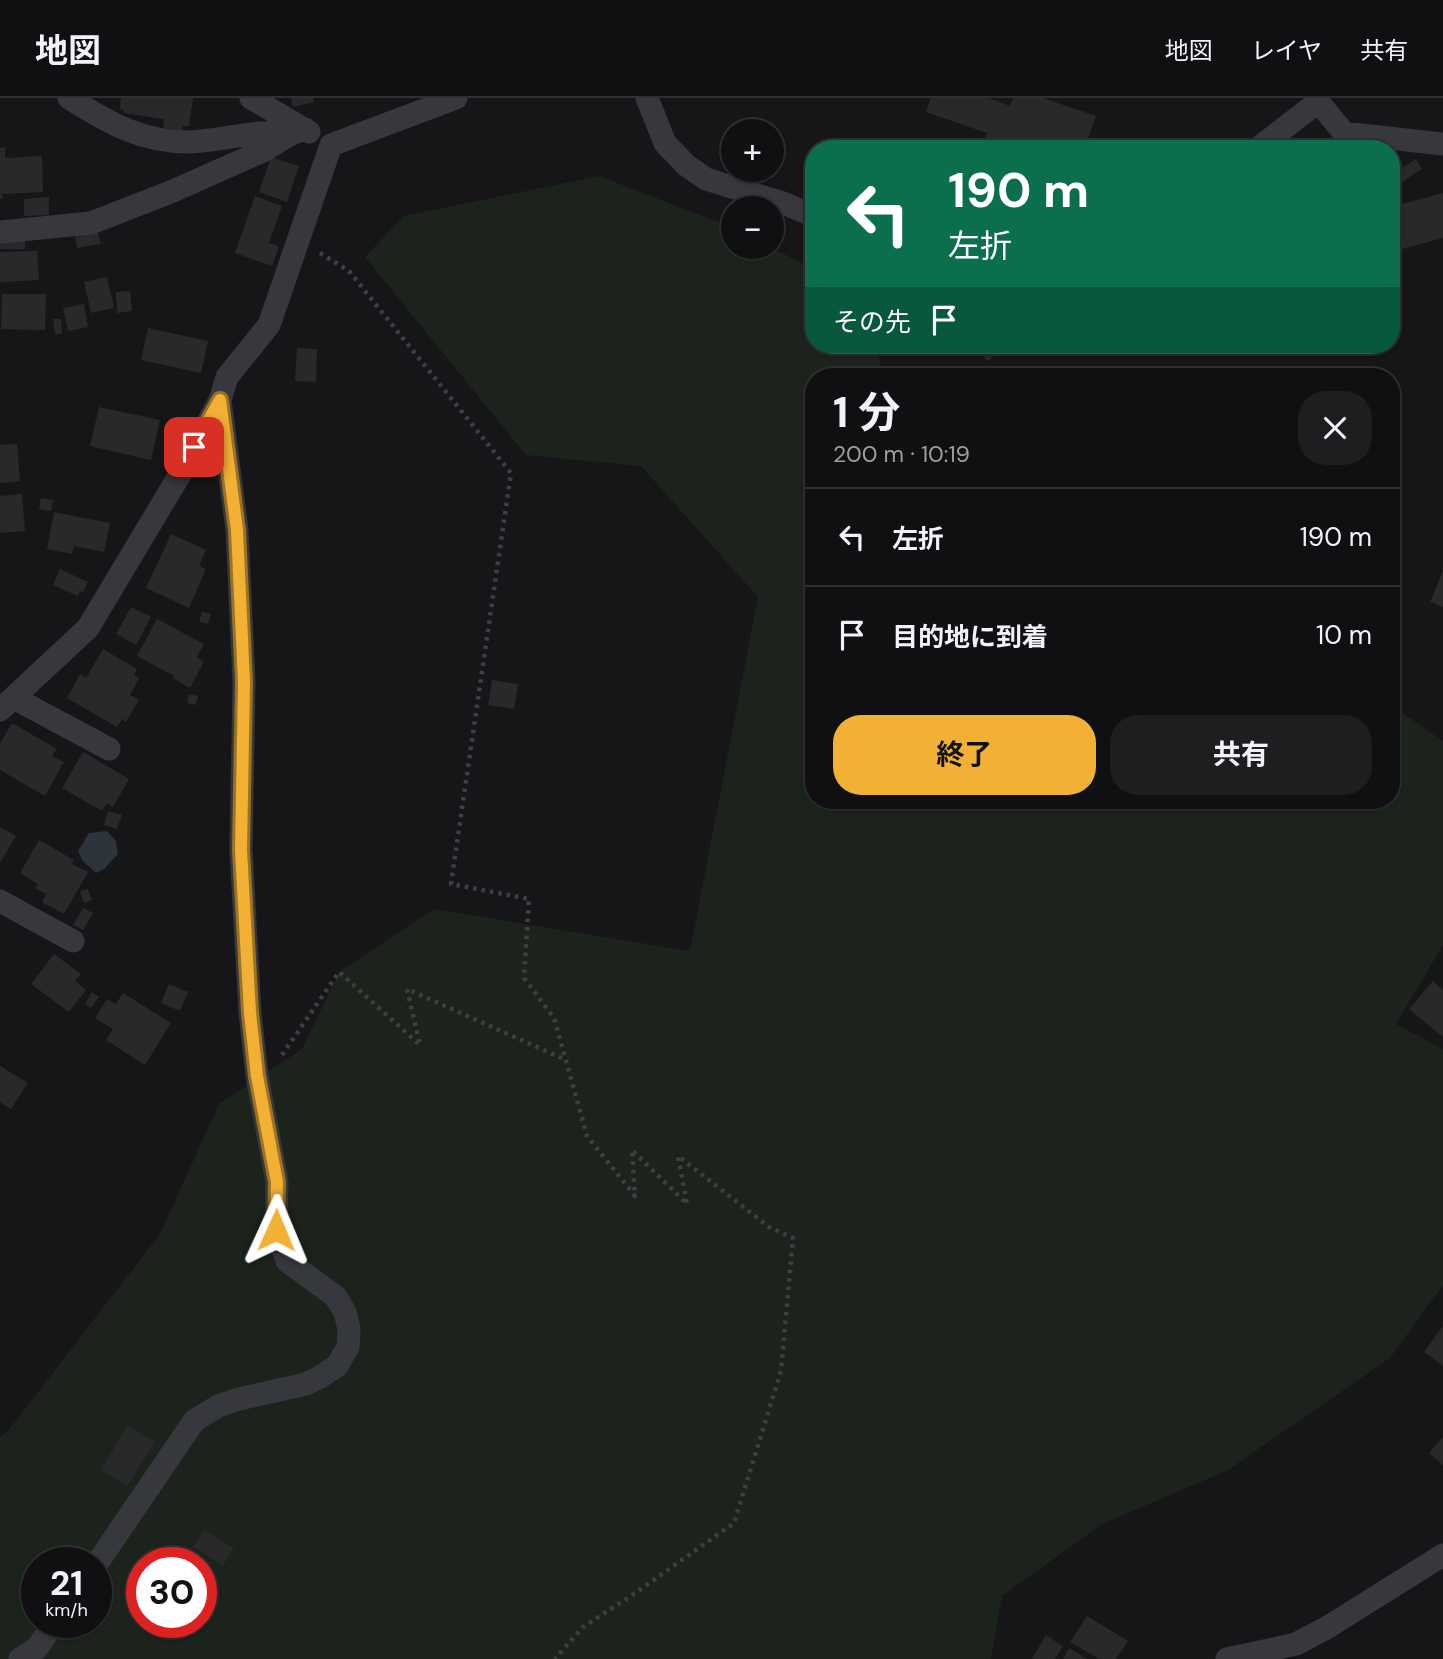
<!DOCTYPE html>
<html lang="ja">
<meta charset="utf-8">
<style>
body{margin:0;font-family:"DM Sans","Noto Sans JP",sans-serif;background:#1e1e20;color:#f1f3f6;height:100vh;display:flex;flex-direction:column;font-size:26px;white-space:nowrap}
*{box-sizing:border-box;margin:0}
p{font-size:23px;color:#9c9d9f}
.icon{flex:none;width:38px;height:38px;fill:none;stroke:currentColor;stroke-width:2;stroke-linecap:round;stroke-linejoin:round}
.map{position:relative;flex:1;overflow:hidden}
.side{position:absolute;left:805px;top:270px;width:595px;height:441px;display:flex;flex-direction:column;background:#101012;border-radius:28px;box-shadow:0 2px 5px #0004,0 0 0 2px #303032}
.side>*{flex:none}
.hud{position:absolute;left:805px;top:42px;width:595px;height:214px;border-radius:28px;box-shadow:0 2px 5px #0004,0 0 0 2px #303032;background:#0b6e4f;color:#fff;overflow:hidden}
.fabs{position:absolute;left:721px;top:21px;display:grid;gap:14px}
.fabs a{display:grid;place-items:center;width:63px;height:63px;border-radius:50%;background:#101012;box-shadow:0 2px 5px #0004,0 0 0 2px #303032;font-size:35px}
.speed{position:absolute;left:21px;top:1449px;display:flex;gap:14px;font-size:35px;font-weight:700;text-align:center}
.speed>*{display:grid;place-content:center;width:91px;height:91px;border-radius:50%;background:#101012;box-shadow:0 2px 5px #0004,0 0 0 2px #303032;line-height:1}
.speed small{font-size:18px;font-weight:400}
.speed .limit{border:10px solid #d22;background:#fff;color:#111}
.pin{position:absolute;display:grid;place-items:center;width:60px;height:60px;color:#fff;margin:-30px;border-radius:14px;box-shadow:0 4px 10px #0006}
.me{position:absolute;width:77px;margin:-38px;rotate:1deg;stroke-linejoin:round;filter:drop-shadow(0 0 5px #0008)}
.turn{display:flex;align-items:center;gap:24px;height:147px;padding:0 28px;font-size:32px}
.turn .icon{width:91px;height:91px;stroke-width:2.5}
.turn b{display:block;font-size:49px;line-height:60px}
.then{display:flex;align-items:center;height:66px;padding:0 28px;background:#0003;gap:14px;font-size:26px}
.round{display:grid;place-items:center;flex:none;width:74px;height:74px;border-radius:28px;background:#1e1e20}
.summary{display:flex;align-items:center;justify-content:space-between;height:119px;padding:0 28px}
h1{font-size:42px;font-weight:700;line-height:52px}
.button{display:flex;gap:14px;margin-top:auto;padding:14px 28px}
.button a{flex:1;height:80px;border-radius:28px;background:#f2b134;color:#111;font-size:28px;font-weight:700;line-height:80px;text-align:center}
.button a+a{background:#1e1e20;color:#f1f3f6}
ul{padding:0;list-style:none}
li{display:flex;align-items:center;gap:21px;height:98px;padding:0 28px;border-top:2px solid #303032}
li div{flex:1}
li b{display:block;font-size:26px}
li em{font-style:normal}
header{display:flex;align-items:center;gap:42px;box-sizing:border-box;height:98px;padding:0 35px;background:#101012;border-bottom:2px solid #303032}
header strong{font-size:33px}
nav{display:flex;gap:38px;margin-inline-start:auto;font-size:24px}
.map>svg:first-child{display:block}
</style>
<header>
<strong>地図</strong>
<nav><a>地図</a><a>レイヤ</a><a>共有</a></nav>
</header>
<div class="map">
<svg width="1443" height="1561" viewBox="0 0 1443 1561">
<rect width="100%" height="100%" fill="#161618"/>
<path fill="#1c231d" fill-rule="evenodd" d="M599 78 733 130V149H770L814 171V247H871L879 259 882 278H814V702H1391V607L1443 643V847L1396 926 1443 951V1187L1390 1260 1228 1372 1102 1426 1002 1498 991 1561H0V1339L8 1333 160 1136 219 1006 302 951 339 874 434 811 690 853 758 499 641 368 526 357 365 159 404 118ZM37 1465H96V1524H37ZM142 1465H201V1524H142Z"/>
<path fill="#2c353c" d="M107 733 116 743 118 756 104 771 96 775 82 762 78 753 89 735Z"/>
<path fill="#29292c" d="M121 0H193L189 28H183L182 33 163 30 164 21 124 15V12L120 11Z
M291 0H313L314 4 293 9Z
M931 0H989L1010 8 1013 0H1043L1096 18 1084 51H1020L985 39 987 35 926 14Z
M5 49V60L42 58 43 94 2 96 3 101H0V50Z
M271 59 299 68 287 104 259 94Z
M1416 61 1422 71 1400 85 1394 75Z
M1443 95V140L1391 154V109Z
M255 98 282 108 269 145 279 148 272 168 235 155Z
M49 99V117L24 118V101Z
M98 135 101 146 77 150 75 138Z
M0 141H25V151H0Z
M37 153 39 182 0 184V154Z
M107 179 114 210 91 215 84 184Z
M130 193 132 213 117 215 116 194Z
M2 196H46L45 232 1 231Z
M84 206 88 229 68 233 63 210Z
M53 221H61L62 236H55Z
M148 230 208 243 201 275 141 262Z
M975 247H1009L987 263Z
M297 250 317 251 316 284 295 283Z
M99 309 160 322 151 362 90 348Z
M17 346 20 383 0 385V347Z
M22 396 25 433 0 435V398Z
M41 400 53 402 51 413 39 411Z
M54 414 110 425 104 454 74 448 72 456 47 451Z
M171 436 206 452 199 468 206 471 189 510 146 490Z
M60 471 88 484 83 494 80 493 78 498 53 487Z
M1443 473V509L1430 504Z
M131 509 151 519 136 547 116 536Z
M202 514 211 516 208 526 199 524Z
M157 521 204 546 197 559 204 564 190 590 173 580 174 578 137 558Z
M103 551 137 571 134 577 139 580 130 597 139 602 126 624 122 621 117 629 67 600 80 576 86 580Z
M492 582 518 586 514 611 488 607Z
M189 596 198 598 196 607 187 605Z
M12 625 57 651 52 658 64 664 45 698 0 672V645Z
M83 654 129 681 113 709 107 705 102 713 62 690Z
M108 713 122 717 117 731 104 727Z
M0 729 16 738 0 765Z
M39 742 74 762 72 766 88 774 64 816 42 804 46 796 35 790 38 786 20 775Z
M88 791 92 802 84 805 80 793Z
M83 810 93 815 83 832 73 827Z
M54 856 81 876 75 883 86 892 69 914 31 886Z
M1433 883 1443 892V939L1409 911Z
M169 886 188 894 180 913 161 905Z
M92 894 99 899 91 910 85 906Z
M123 895 171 925 145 967 106 942 113 931 95 920 107 901 116 906Z
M0 968 28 985 11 1011 0 1004Z
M1443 1228V1268L1424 1254Z
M128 1327 155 1344 127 1388 101 1372Z
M1443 1339V1367L1429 1355Z
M204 1432 234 1450 223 1467 193 1449Z
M1087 1518 1128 1543 1116 1561H1099L1070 1544Z
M1046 1537 1063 1548 1055 1561H1032Z
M1069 1550 1087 1561H1063Z"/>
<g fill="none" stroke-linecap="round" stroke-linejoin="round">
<path stroke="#3d3f44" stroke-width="4.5" stroke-dasharray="3.5 5" stroke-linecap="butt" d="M320 155 349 173 511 375 451 786 529 801 524 880 554 920 587 1038 635 1098 632 1052 687 1106 678 1058 769 1129 793 1140 781 1273 734 1425 631 1498 583 1529 555 1561
M282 957 339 874 420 947 407 891 566 962"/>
<path stroke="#37383d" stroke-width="23" d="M69 0C109 25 141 44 189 44 224 43 257 30 291 36
M251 0 309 34
M647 0 665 45 686 67 706 81 783 105 814 118
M1315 0 1344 35 1443 46
M1257 51 1318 4
M0 134 91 125 173 93 265 52 291 36 305 31
M14 600 109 651
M0 612 88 530 182 373 220 302 227 279 269 227 331 47 456 0
M0 803 73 843
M96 1467 194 1323 218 1308 239 1301 306 1286 320 1279 337 1268 348 1249 349 1231 345 1214 336 1199 287 1163 276 1132 277 1084 257 978 250 915 241 752 244 584 237 432 220 302
M20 1561 37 1550 55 1524
M1227 1561 1296 1546 1328 1529 1443 1457"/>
</g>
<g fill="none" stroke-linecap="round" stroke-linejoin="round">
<defs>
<path id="route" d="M194 349 220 302 237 432 244 584 241 752 250 915 257 978 277 1084 276 1132"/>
</defs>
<use href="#route" stroke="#9d7322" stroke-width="18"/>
<use href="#route" stroke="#f2b134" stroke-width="12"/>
</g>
</svg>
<div class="fabs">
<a>+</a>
<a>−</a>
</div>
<div class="speed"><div>21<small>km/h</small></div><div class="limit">30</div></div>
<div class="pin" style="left:194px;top:349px;background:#d93025"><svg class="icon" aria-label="arrive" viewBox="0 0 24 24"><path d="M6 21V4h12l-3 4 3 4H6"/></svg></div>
<svg class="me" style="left:276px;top:1132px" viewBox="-20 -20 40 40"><path d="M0-17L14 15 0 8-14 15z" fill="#f2b134" stroke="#fff" stroke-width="4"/></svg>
<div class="hud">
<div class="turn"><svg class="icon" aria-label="left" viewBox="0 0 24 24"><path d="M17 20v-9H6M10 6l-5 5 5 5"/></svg><div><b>190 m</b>左折</div></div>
<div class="then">その先<svg class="icon" aria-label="arrive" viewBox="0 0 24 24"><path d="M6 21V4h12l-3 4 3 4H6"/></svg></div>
</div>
<section class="side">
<div class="summary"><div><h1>1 分</h1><p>200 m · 10:19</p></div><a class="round"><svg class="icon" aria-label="close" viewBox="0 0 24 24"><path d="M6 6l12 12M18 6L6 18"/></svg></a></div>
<ul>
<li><svg class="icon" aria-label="left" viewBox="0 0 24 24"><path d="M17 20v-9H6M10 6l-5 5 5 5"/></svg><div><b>左折</b></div><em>190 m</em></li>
<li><svg class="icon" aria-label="arrive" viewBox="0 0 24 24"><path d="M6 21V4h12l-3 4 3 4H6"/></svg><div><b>目的地に到着</b></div><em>10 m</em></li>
</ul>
<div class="button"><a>終了</a><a>共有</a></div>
</section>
</div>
